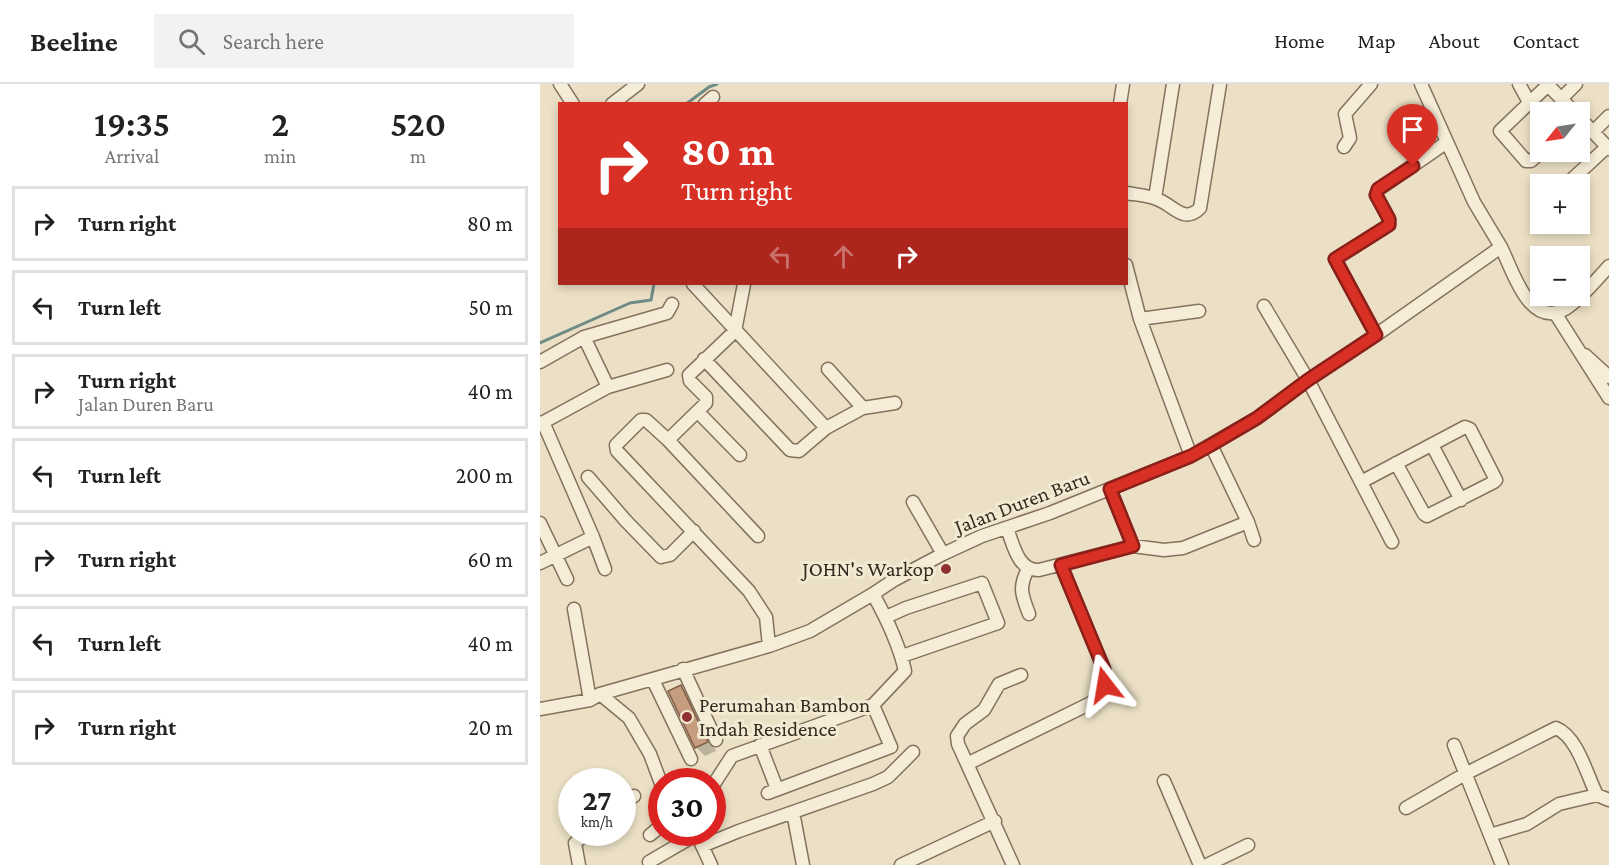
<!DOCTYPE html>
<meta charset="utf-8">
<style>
body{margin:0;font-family:"Crimson Pro",serif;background:#f2f2f2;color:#222;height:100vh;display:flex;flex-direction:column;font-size:22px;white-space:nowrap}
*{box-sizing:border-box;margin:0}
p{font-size:20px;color:#767676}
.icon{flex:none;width:33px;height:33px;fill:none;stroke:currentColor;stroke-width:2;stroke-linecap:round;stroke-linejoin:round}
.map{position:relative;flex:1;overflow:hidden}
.sheet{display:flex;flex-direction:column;background:#fff;width:540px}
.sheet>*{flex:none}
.banner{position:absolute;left:18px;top:18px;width:570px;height:183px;border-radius:0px;box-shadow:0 3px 9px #0003;background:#d93025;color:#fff;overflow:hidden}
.needle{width:39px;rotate:240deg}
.controls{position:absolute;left:990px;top:18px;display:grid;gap:12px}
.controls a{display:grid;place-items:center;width:60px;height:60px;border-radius:0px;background:#fff;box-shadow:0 3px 9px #0003;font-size:30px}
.speed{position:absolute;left:18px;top:684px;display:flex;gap:12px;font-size:30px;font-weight:700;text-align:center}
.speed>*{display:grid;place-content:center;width:78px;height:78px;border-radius:50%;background:#fff;box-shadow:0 3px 9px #0003;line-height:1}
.speed small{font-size:15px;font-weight:400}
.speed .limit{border:9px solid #d22;background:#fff;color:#111}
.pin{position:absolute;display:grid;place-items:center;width:51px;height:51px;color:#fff;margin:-62px -26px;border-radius:50% 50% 50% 0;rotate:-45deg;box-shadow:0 0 6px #0007}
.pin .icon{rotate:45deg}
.me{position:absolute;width:66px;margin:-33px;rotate:346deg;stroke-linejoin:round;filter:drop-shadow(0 0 4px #0008)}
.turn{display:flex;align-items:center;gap:21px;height:126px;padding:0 24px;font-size:27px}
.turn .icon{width:78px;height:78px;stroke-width:2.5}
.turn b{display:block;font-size:42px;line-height:51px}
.lanes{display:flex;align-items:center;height:57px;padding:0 24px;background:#0003;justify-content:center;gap:30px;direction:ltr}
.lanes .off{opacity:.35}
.eta{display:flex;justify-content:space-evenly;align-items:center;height:102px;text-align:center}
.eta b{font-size:36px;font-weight:600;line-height:42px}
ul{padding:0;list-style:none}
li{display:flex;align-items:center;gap:18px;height:75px;margin:0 12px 9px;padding:0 12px;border:3px solid #e0e0e0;border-radius:0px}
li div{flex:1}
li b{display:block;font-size:22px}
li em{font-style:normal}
header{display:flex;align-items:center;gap:36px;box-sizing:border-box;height:84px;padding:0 30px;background:#fff;border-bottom:2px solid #e0e0e0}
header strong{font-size:28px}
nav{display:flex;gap:33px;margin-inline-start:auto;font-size:21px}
.search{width:420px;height:54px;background:#f2f2f2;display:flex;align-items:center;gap:15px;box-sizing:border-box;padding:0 21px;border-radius:0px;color:#767676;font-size:22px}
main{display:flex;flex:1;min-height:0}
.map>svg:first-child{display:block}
</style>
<header>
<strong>Beeline</strong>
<div class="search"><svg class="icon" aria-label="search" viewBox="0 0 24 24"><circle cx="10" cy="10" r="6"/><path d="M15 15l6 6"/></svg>Search here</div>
<nav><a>Home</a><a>Map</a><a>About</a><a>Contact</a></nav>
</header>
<main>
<section class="sheet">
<div class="eta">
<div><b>19:35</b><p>Arrival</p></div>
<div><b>2</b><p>min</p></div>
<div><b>520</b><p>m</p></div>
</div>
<ul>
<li><svg class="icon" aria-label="right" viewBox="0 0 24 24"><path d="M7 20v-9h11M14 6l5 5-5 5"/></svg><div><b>Turn right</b></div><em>80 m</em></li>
<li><svg class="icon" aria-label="left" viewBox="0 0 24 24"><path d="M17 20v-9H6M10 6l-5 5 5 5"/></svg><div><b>Turn left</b></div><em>50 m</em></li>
<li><svg class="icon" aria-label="right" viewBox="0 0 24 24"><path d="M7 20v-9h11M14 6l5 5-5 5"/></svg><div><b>Turn right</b><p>Jalan Duren Baru</p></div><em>40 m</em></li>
<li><svg class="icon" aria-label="left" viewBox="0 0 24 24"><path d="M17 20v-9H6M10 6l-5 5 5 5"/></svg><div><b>Turn left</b></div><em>200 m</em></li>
<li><svg class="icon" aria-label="right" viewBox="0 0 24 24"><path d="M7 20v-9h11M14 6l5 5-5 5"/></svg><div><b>Turn right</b></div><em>60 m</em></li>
<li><svg class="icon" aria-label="left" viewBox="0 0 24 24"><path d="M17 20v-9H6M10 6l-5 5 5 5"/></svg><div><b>Turn left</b></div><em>40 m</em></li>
<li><svg class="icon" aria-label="right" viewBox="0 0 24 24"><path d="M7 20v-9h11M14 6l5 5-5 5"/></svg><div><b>Turn right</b></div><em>20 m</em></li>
</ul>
</section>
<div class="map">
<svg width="1069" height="781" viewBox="0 0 1069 781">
<rect width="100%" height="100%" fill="#ebe0c5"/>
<path fill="#0003" d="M141 603 150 612 176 667 165 672 156 663Z"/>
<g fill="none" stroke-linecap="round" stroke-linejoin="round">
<path stroke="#6e8c85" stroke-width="3" d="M146 20 169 3 177 0
M0 259 90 219 111 216 114 200"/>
</g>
<path fill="#c69d7e" stroke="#815e44" stroke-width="1.5" d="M141 601 168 658 155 664 128 607Z"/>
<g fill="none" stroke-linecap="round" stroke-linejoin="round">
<defs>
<path id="minor" d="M20 0 33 20
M881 0 934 118 961 163
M979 0 989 18
M1007 0 1034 28
M1021 15 1036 0
M72 20 98 0
M165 20 173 13
M580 20 583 0
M1040 34 1069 65
M1053 48 1069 32
M804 63 810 54 805 30 831 0
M1001 68 991 77H986L960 47 1008 1
M1027 100 1067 63
M586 109C597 111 609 111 619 116 634 122 644 140 660 124L680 0
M615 114 633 0
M586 181 600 235 651 372
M153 200 286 344 323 324 355 319
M724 222 768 296 852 458
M1015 229 1069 314
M600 235 659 227
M836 251 795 175 849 141V135L836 111 839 105 907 58
M44 253 68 303
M1045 271 1069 293
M164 275 250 366 259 367 286 344
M0 278 44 253 127 229 132 220
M288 285 323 324
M158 328 200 371
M3 338 53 453 65 485
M0 340 68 303 127 286
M128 356 166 319V313L150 297 149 291 195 247 204 200
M671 361 708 438 714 456
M892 361 921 416
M48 393 86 437 121 473 130 471 154 447
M821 398 925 343 930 345 956 396 954 398 887 432 884 430 856 379
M570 405 593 462
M373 418 403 470
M0 439 27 495
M467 444C473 460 478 487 499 486L593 462 624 466 643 464 708 438
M218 452 128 356 106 336H101L76 361 77 367 209 507 226 533 229 562
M0 479 53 453
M488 485C478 504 482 511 489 530
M34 525 50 616
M346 533 366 524 442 499 458 539 362 572
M143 585 176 656
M113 596 151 675
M60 610 89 634 110 670 122 702
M0 625 50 616 60 610 229 562 270 547 333 510 354 496 403 470 442 452 510 429 651 372 717 334 768 296 836 251 961 163C973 187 989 245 1025 225 1040 216 1057 195 1069 182
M220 661 237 705
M914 661 962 781
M427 680 551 619C566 608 566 603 564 585L521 481
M624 697 660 781
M172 703 192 672 333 621
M228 709 351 663 333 621 365 587C359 560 347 535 333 510
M82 719 94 712
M866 724 925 690 1016 644C1038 653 1047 692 1057 711
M253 728 263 781
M110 751 122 741
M950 751 987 740 1019 720 1057 711 1069 716
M159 755 171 781
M162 762 199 747 333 700 348 693 373 668
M109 778 157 750
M39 781 35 759 48 748
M361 781 455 737
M473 781 418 660 417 652 425 640 444 626 459 600 481 591
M667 781 708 761"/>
</defs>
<use href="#minor" stroke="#84725d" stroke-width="15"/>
<use href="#minor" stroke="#f6edd8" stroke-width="12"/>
</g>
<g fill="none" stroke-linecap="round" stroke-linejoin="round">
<defs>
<path id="route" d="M565 601 564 585 521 481 593 462 570 405 651 372 671 361 717 334 768 296 836 251 795 175 849 141V135L836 111 838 105 873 82"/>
</defs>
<use href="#route" stroke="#8d1f18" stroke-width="15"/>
<use href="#route" stroke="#d93025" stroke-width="10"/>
</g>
<g fill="#8e3231" stroke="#f3ead4" stroke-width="2">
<circle cx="406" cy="485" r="6"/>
<circle cx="147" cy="633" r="6"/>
</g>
<g text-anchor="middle" stroke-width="6" stroke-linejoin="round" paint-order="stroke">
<g font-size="21" fill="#352a1f" stroke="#f3ead4">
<text transform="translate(482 418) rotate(-21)" y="7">Jalan Duren Baru</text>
</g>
<g font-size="21" fill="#352a1f" stroke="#f3ead4" text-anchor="end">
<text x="394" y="492">JOHN's Warkop</text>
<text x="159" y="628" text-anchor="start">Perumahan Bambon<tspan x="159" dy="24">Indah Residence</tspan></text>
</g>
</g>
</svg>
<div class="controls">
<a><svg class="needle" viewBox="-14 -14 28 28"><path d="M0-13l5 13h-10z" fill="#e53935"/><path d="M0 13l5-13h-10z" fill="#767676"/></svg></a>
<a>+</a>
<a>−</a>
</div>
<div class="speed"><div>27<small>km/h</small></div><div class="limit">30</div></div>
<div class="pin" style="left:873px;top:82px;background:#d93025"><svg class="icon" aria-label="arrive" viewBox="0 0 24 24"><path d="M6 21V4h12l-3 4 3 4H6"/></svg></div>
<svg class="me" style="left:565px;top:601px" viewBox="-20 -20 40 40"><path d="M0-17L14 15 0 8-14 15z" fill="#d93025" stroke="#fff" stroke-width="4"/></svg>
<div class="banner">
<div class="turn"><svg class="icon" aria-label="right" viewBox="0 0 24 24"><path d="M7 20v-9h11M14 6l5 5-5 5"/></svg><div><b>80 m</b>Turn right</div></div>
<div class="lanes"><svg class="icon off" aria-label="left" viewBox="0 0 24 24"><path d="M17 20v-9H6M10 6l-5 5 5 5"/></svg><svg class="icon off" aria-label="ahead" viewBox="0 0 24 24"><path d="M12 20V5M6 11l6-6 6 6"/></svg><svg class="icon" aria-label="right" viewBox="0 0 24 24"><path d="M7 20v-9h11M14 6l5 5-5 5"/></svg></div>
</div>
</div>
</main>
